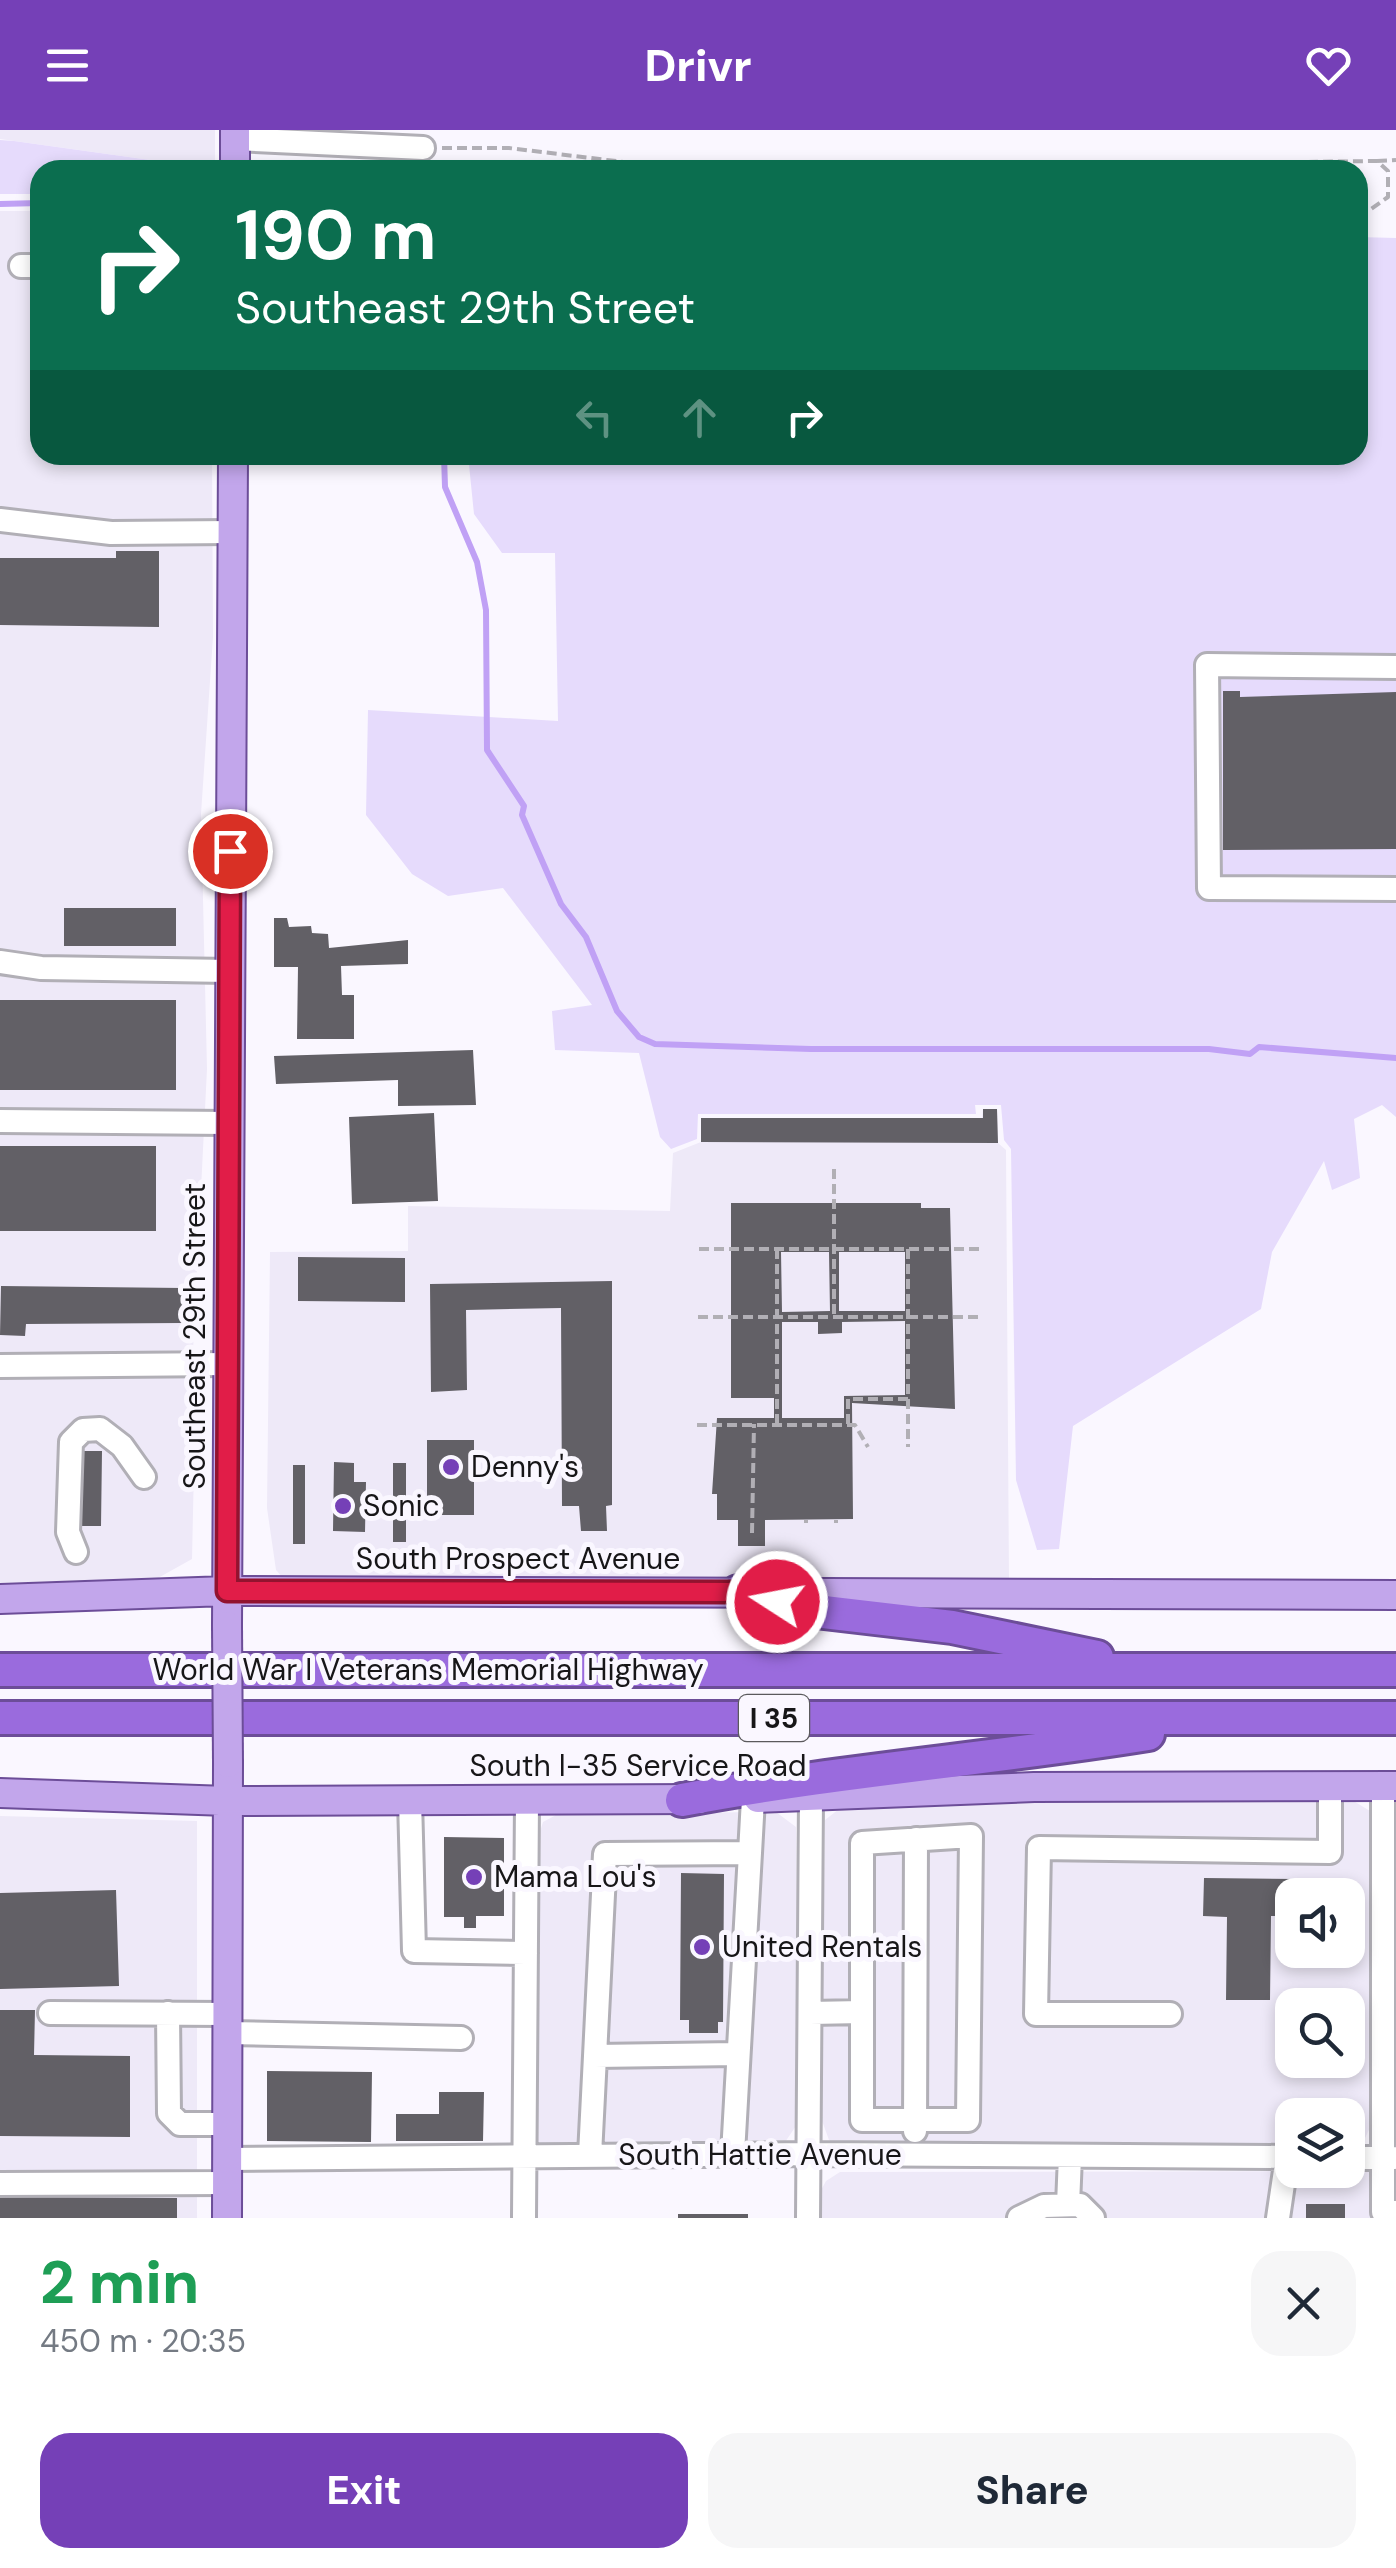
<!DOCTYPE html>
<meta charset="utf-8">
<style>
body{margin:0;font-family:"DM Sans",sans-serif;background:#f6f6f7;color:#1f2937;height:100vh;display:flex;flex-direction:column;font-size:38px;white-space:nowrap}
*{box-sizing:border-box;margin:0}
p{font-size:32px;color:#747a83}
.icon{flex:none;width:55px;height:55px;fill:none;stroke:currentColor;stroke-width:2;stroke-linecap:round;stroke-linejoin:round}
.map{position:relative;height:2088px;overflow:hidden}
.side{display:flex;flex-direction:column;background:#fff;flex:1}
.side>*{flex:none}
.guide{position:absolute;left:30px;top:30px;width:1338px;height:305px;border-radius:30px;box-shadow:0 5px 15px #0003;background:#0b6e4f;color:#fff;overflow:hidden}
.tools{position:absolute;left:1275px;top:1748px;display:grid;gap:20px}
.tools a{display:grid;place-items:center;width:90px;height:90px;border-radius:20px;background:#fff;box-shadow:0 5px 15px #0003;font-size:50px}
.pin{position:absolute;display:grid;place-items:center;width:85px;height:85px;color:#fff;margin:-42px;border:5px solid #fff;border-radius:50%;box-shadow:0 2px 10px #0007}
.me{position:absolute;width:110px;margin:-55px;rotate:281deg;stroke-linejoin:round;filter:drop-shadow(0 0 8px #0008)}
.turn{display:flex;align-items:center;gap:35px;height:210px;padding:0 40px;font-size:45px}
.turn .icon{width:130px;height:130px;stroke-width:2.5}
.turn b{display:block;font-size:70px;line-height:85px}
.lanes{display:flex;align-items:center;height:95px;padding:0 40px;background:#0003;justify-content:center;gap:50px;direction:ltr}
.lanes .off{opacity:.35}
.round{display:grid;place-items:center;flex:none;width:105px;height:105px;border-radius:30px;background:#f6f6f7}
.summary{display:flex;align-items:center;justify-content:space-between;height:170px;padding:0 40px}
h1{font-size:60px;font-weight:800;line-height:75px;color:#1e9e55}
.primary-button{display:flex;gap:20px;margin-top:auto;padding:20px 40px}
.primary-button a{flex:1;height:115px;border-radius:30px;background:#7540b7;color:#fff;font-size:40px;font-weight:800;line-height:115px;text-align:center}
.primary-button a+a{background:#f6f6f7;color:#1f2937}
header{display:flex;justify-content:space-between;align-items:center;height:130px;padding:0 40px;background:#7540b7;color:#fff;font-size:45px;font-weight:800}
.map>svg:first-child{display:block}
</style>
<header><svg class="icon" aria-label="menu" viewBox="0 0 24 24"><path d="M4 6h16M4 12h16M4 18h16"/></svg>Drivr<svg class="icon" aria-label="heart" viewBox="0 0 24 24"><path d="M12 20l-8-8c-3-5 5-10 8-4 3-6 11-1 8 4z"/></svg></header>
<div class="map">
<svg width="1396" height="2088" viewBox="0 0 1396 2088">
<rect width="100%" height="100%" fill="#faf7ff"/>
<path fill="#eee9f8" fill-rule="evenodd" d="M0 0H215V39L0 9Z
M0 81H40V325H212L213 507 201 684 207 939 193 1220 0 1225Z
M983 979H997L998 1013 1006 1020 1009 1452 283 1448 276 1440 267 1378 270 1122 408 1121V1076L670 1081 673 1023 701 1012V988H982Z
M196 1245 192 1429 158 1448 0 1453V1246Z
M1019 1670H1352L1370 1681 1374 1688 1372 1994 1361 2016 1348 2019V1985H1292V2019L836 2014 829 2010 821 1988 825 1690 839 1679ZM1292 1765H1348V1820H1292ZM1292 1875H1348V1930H1292Z
M558 1684 776 1682 796 1697 798 1993 781 2018 541 2016 535 2010 537 1711 543 1692Z
M0 1686 197 1691V2088H0Z
M1396 2041V2088H819V2064L826 2051 840 2042Z"/>
<path fill="#e6dbfc" d="M0 10 14 11 215 39 40 40V64H0Z
M1358 107 1396 108V987L1382 975 1354 989 1360 1048 1332 1060 1324 1031 1272 1122 1261 1179 1073 1296 1059 1419 1037 1420 1016 1350 1011 1019 1004 1010 1001 975H975L976 984H698L697 1009 671 1019 660 1007 639 923 555 920 552 881 592 875 503 758 448 766 412 744 366 685 368 580 558 591 555 423H502L474 384 468 325H1358Z"/>
<g fill="none" stroke-linecap="round" stroke-linejoin="round">
<path stroke="#c0a1f5" stroke-width="6" d="M0 74 40 73
M444 325 445 357 477 432 486 480 487 620 524 676 522 685 561 774 586 807 617 881 639 907 655 914 811 919H1209L1250 924 1259 917 1396 928"/>
</g>
<path fill="#626066" fill-rule="evenodd" d="M422 33 532 34V40H422Z
M116 421H159V497L0 495V428H116Z
M1223 561H1240V567L1396 562V719L1223 720Z
M64 778H176V816H64Z
M274 788H287L289 797 311 796 312 803 328 804 329 818 408 810V834L341 836 342 865H354V909H297L298 837H274Z
M0 870H176V960H0Z
M473 920 476 975 398 976V950L276 954 274 926Z
M983 979H997L998 1013 701 1012V988H983Z
M434 983 438 1071 352 1074 349 987Z
M0 1016H156V1101H0Z
M731 1073H921V1078H950L955 1279 852 1273 853 1389 765 1390V1416H738V1390H717V1364H712L717 1288H774V1268H731ZM781 1122H829L830 1181 782 1182ZM839 1122H905V1181H839ZM905 1191V1265L844 1266V1288H782V1192H818V1204L842 1203V1192Z
M298 1127 405 1128V1172L298 1171Z
M612 1151V1375L606 1376 607 1401H581L579 1376H562L561 1178 466 1180 467 1260 431 1262 430 1154Z
M1 1156 183 1158 182 1193 26 1194 25 1206 0 1205Z
M427 1310H474V1385H427Z
M74 1321H102L101 1396H74Z
M334 1332 354 1333V1352H366L365 1402 333 1401Z
M393 1333H406V1412H393Z
M293 1335H305V1414H293Z
M444 1707 504 1708V1786H476V1798H464V1787H444Z
M681 1743 724 1744 723 1892H718V1903H689V1890H680Z
M1204 1748 1293 1749 1292 1786H1271L1270 1870H1226L1227 1787 1203 1786Z
M116 1760 119 1856 0 1859V1763Z
M0 1880H35L34 1925 130 1926V2007L0 2006Z
M267 1941 372 1942 371 2012 267 2011Z
M439 1962H484L483 2011H396V1984H439Z
M0 2067 177 2068V2088H0Z
M1306 2074H1345V2088H1306Z
M678 2084H748V2088H678Z"/>
<g fill="none" stroke-linecap="round" stroke-linejoin="round">
<defs>
<path id="minor" d="M235 9 423 18
M21 136H40
M0 390 111 403 232 402
M1396 537 1207 535 1209 758 1396 759
M0 832 41 838 229 841
M0 991 228 993
M0 1236 227 1234
M76 1422 68 1402 71 1312 83 1300 100 1299 122 1316 144 1347
M1383 1656V2082H1396
M410 1670 414 1821 526 1823
M50 1883 227 1884
M168 1883 169 1983 180 1994H227
M810 1883 862 1882V1990H968L971 1706 862 1713V1882
M1170 1884H1036L1039 1718 1330 1722V1656
M227 1903 461 1908
M737 1924 595 1926 605 1724 750 1723 753 1669
M915 2001 916 1709
M733 2024 750 1723
M590 2025 595 1926
M1348 2028H1394
M227 2029 809 2024 1292 2027
M0 2054 227 2053
M1068 2075 1070 2026
M524 2088 527 1670
M808 2088 811 1668
M1019 2088 1044 2076 1080 2075 1093 2088
M1278 2088 1287 2027"/>
<path id="major" d="M235 40V0
M0 1469 227 1461 1396 1465
M227 1496 233 325
M0 1663 227 1671 700 1669
M758 1668 1034 1657 1396 1656
M227 2088 228 1633"/>
<path id="highway" d="M738 1462 815 1481 952 1497 1097 1527
M0 1540H1396
M0 1588H1396
M682 1670C836 1641 993 1629 1148 1604"/>
</defs>
<use href="#minor" stroke="#b1afb6" stroke-width="28"/>
<use href="#major" stroke="#6c4d98" stroke-width="32"/>
<use href="#highway" stroke="#6c4d98" stroke-width="38"/>
<path stroke="#b1afb5" stroke-width="4" stroke-dasharray="10 5" stroke-linecap="butt" d="M442 18H509L689 40
M1377 31 1396 30
M708 40 1377 31 1388 41V67L1371 79H1358
M834 1039V1187
M699 1119H981
M777 1119V1294
M908 1119V1317
M698 1187H981
M848 1294V1269H908
M697 1295H855L868 1317
M806 1390V1393
M836 1390V1393
M752 1403 754 1294"/>
<use href="#minor" stroke="#fff" stroke-width="22"/>
<use href="#major" stroke="#c2a6eb" stroke-width="28"/>
<use href="#highway" stroke="#9a6bdd" stroke-width="32"/>
<defs>
<path id="major-bridge" d="M227 1496 228 1633"/>
</defs>
<use href="#major-bridge" stroke="#6c4d98" stroke-width="32" stroke-linecap="butt"/>
<use href="#major-bridge" stroke="#c2a6eb" stroke-width="28"/>
</g>
<g fill="none" stroke-linecap="round" stroke-linejoin="round">
<defs>
<path id="route" d="M230 721 227 1461 738 1462 777 1472"/>
</defs>
<use href="#route" stroke="#92132f" stroke-width="25"/>
<use href="#route" stroke="#e11d48" stroke-width="18"/>
</g>
<g fill="#7540b7" stroke="#faf7ff" stroke-width="4">
<circle cx="451" cy="1337" r="10"/>
<circle cx="343" cy="1376" r="10"/>
<circle cx="474" cy="1747" r="10"/>
<circle cx="702" cy="1817" r="10"/>
</g>
<g text-anchor="middle" stroke-width="10" stroke-linejoin="round" paint-order="stroke">
<rect fill="#faf7ff" stroke="#5b5a5d" stroke-width="2.5" x="739" y="1565" width="70" height="46" rx="8"/>
<g font-size="28" font-weight="bold" fill="#171618">
<text x="774" y="1598">I 35</text>
</g>
<g font-size="30" fill="#171618" stroke="#faf7ff">
<text transform="translate(195 1206) rotate(-90)" y="10">Southeast 29th Street</text>
<text x="518" y="1439">South Prospect Avenue</text>
<text x="428" y="1550">World War I Veterans Memorial Highway</text>
<text x="638" y="1646">South I-35 Service Road</text>
<text x="760" y="2035">South Hattie Avenue</text>
</g>
<g font-size="30" fill="#171618" stroke="#faf7ff" text-anchor="start">
<text x="471" y="1347">Denny's</text>
<text x="363" y="1386">Sonic</text>
<text x="494" y="1757">Mama Lou's</text>
<text x="722" y="1827">United Rentals</text>
</g>
</g>
</svg>
<div class="tools">
<a><svg class="icon" aria-label="sound" viewBox="0 0 24 24"><path d="M4 9h4l5-4v14l-5-4H4zM17 9q2 3 0 6"/></svg></a>
<a><svg class="icon" aria-label="search" viewBox="0 0 24 24"><circle cx="10" cy="10" r="6"/><path d="M15 15l6 6"/></svg></a>
<a><svg class="icon" aria-label="layers" viewBox="0 0 24 24"><path d="M12 4l9 5-9 5-9-5zM3 14l9 5 9-5"/></svg></a>
</div>
<div class="pin" style="left:230px;top:721px;background:#d93025"><svg class="icon" aria-label="arrive" viewBox="0 0 24 24"><path d="M6 21V4h12l-3 4 3 4H6"/></svg></div>
<svg class="me" style="left:777px;top:1472px" viewBox="-20 -20 40 40"><circle r="17" fill="#e11d48" stroke="#fff" stroke-width="3"/><path d="M0-11L8 9 0 5-8 9z" fill="#fff"/></svg>
<div class="guide">
<div class="turn"><svg class="icon" aria-label="right" viewBox="0 0 24 24"><path d="M7 20v-9h11M14 6l5 5-5 5"/></svg><div><b>190 m</b>Southeast 29th Street</div></div>
<div class="lanes"><svg class="icon off" aria-label="left" viewBox="0 0 24 24"><path d="M17 20v-9H6M10 6l-5 5 5 5"/></svg><svg class="icon off" aria-label="ahead" viewBox="0 0 24 24"><path d="M12 20V5M6 11l6-6 6 6"/></svg><svg class="icon" aria-label="right" viewBox="0 0 24 24"><path d="M7 20v-9h11M14 6l5 5-5 5"/></svg></div>
</div>
</div>
<section class="side">
<div class="summary"><div><h1>2 min</h1><p>450 m · 20:35</p></div><a class="round"><svg class="icon" aria-label="close" viewBox="0 0 24 24"><path d="M6 6l12 12M18 6L6 18"/></svg></a></div>
<div class="primary-button"><a>Exit</a><a>Share</a></div>
</section>
